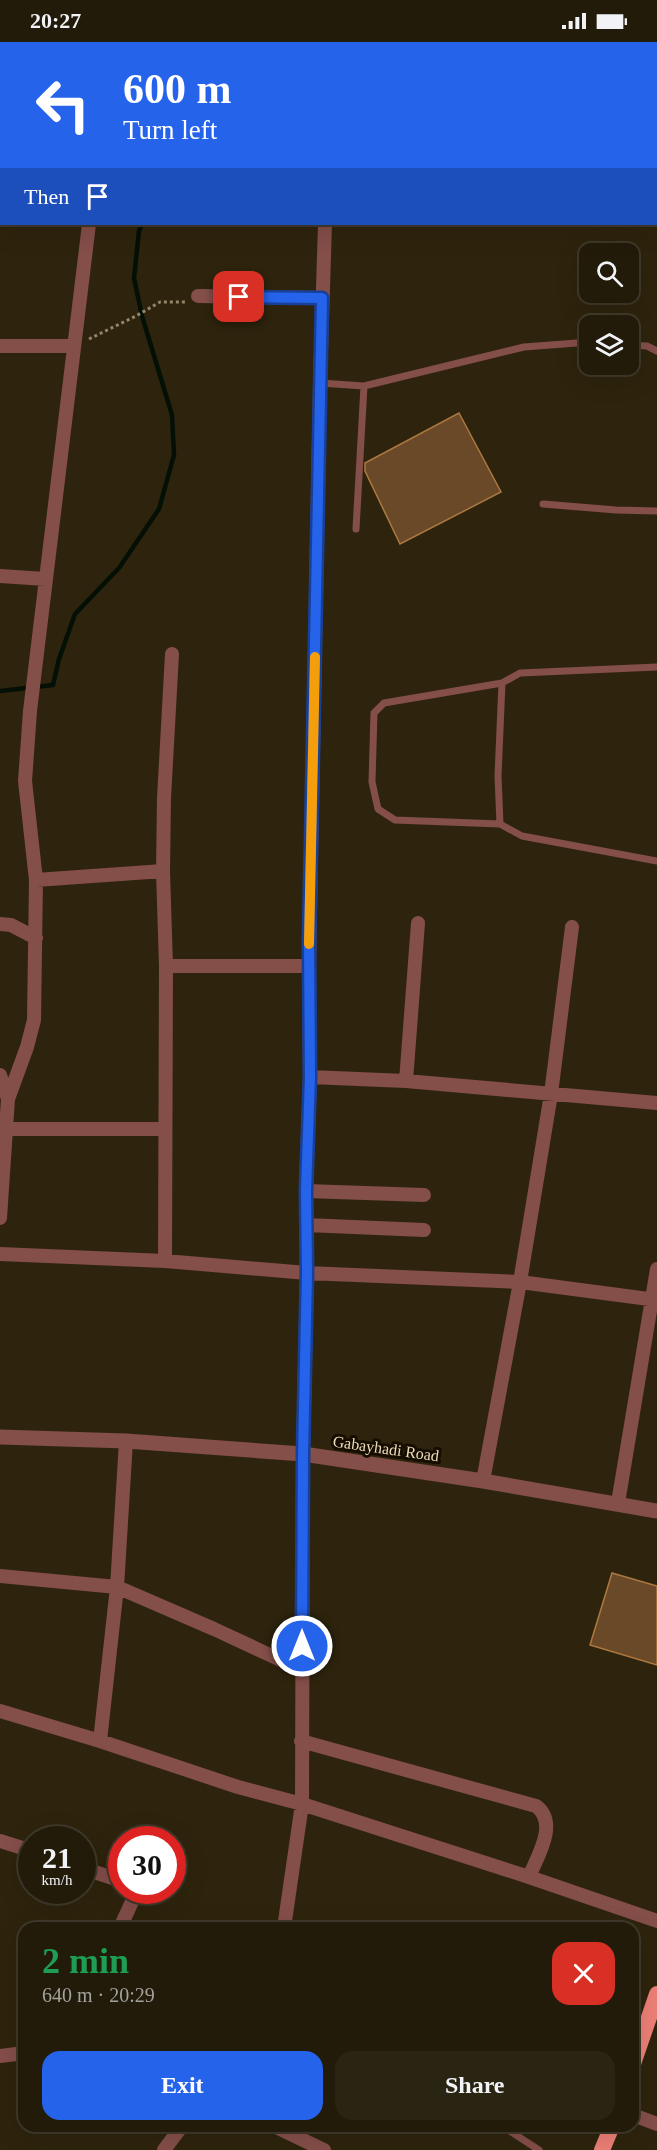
<!DOCTYPE html>
<meta charset="utf-8">
<style>
body{margin:0;font-family:Georgia,serif;background:#2a2413;color:#f1f3f6;height:100vh;display:flex;flex-direction:column;font-size:22px;white-space:nowrap}
*{box-sizing:border-box;margin:0}
p{font-size:20px;color:#a2a19c}
.icon{flex:none;width:33px;height:33px;fill:none;stroke:currentColor;stroke-width:2;stroke-linecap:round;stroke-linejoin:round}
.map{position:relative;flex:1;overflow:hidden}
.drawer{position:absolute;left:18px;top:1880px;width:621px;height:210px;display:flex;flex-direction:column;background:#221b0a;border-radius:18px;box-shadow:0 6px 24px #0002,0 0 0 2px #3f392b}
.drawer>*{flex:none}
.top-card{position:absolute;left:0px;top:0px;width:657px;height:183px;box-shadow:0 6px 24px #0002,0 0 0 2px #3f392b;background:#2563eb;color:#fff;overflow:hidden}
.fabs{position:absolute;left:579px;top:201px;display:grid;gap:12px}
.fabs a{display:grid;place-items:center;width:60px;height:60px;border-radius:12px;background:#221b0a;box-shadow:0 6px 24px #0002,0 0 0 2px #3f392b;font-size:30px}
.speed{position:absolute;left:18px;top:1784px;display:flex;gap:12px;font-size:30px;font-weight:700;text-align:center}
.speed>*{display:grid;place-content:center;width:78px;height:78px;border-radius:50%;background:#221b0a;box-shadow:0 6px 24px #0002,0 0 0 2px #3f392b;line-height:1}
.speed small{font-size:15px;font-weight:400}
.speed .limit{border:9px solid #d22;background:#fff;color:#111}
.pin{position:absolute;display:grid;place-items:center;width:51px;height:51px;color:#fff;margin:-26px;border-radius:12px;box-shadow:0 3px 9px #0006}
.me{position:absolute;width:66px;margin:-33px;rotate:0deg;stroke-linejoin:round;filter:drop-shadow(0 0 4px #0008)}
.turn{display:flex;align-items:center;gap:21px;height:126px;padding:0 24px;font-size:27px}
.turn .icon{width:78px;height:78px;stroke-width:2.5}
.turn b{display:block;font-size:42px;line-height:51px}
.then{display:flex;align-items:center;height:57px;padding:0 24px;background:#0003;gap:12px;font-size:22px}
.round{display:grid;place-items:center;flex:none;width:63px;height:63px;border-radius:18px;background:#2a2413}
.overview{display:flex;align-items:center;justify-content:space-between;height:102px;padding:0 24px}
h1{font-size:36px;font-weight:700;line-height:45px;color:#1e9e55}
.primary-button{display:flex;gap:12px;margin-top:auto;padding:12px 24px}
.primary-button a{flex:1;height:69px;border-radius:18px;background:#2563eb;color:#fff;font-size:24px;font-weight:700;line-height:69px;text-align:center}
.primary-button a+a{background:#2a2413;color:#f1f3f6}
.status{display:flex;justify-content:space-between;align-items:center;height:42px;padding:0 30px;background:#221b0a;direction:ltr}
.status svg{height:16px;fill:currentColor}
.map>svg:first-child{display:block}
</style>
<div class="status"><b>20:27</b><svg viewBox="0 0 49 12"><path d="M0 12V9h3v3zM5 12V6h3v6zM10 12V3h3v9zM15 12V0h3v12zM26 1h20v11H26zM47 4h2v5h-2z"/></svg></div>
<div class="map">
<svg width="657" height="2108" viewBox="0 0 657 2108">
<rect width="100%" height="100%" fill="#2e240d"/>
<g fill="none" stroke-linecap="round" stroke-linejoin="round">
<path stroke="#041005" stroke-width="4.5" d="M0 649 53 643 59 617 75 572 119 526 159 467 174 413 172 373 142 274 134 236 139 189 142 182"/>
</g>
<path fill="#694927" stroke="#ae7940" stroke-width="1.5" d="M459 371 501 450 400 502 365 429V421Z
M612 1531 657 1544V1623L590 1603Z"/>
<g fill="none" stroke-linecap="round" stroke-linejoin="round">
<path stroke="#928568" stroke-width="3" stroke-dasharray="3 3" stroke-linecap="butt" d="M89 297 136 274 160 260H187"/>
<path stroke="#844e49" stroke-width="7" d="M628 303 647 304 657 309
M320 341 364 344 524 305 590 300
M543 462 616 468 657 469
M356 487 364 344
M657 625 520 631 502 641 384 661 374 671 372 740 378 767 395 778 500 782 522 794 657 819
M500 782 498 734 502 641
M502 2084 539 2108"/>
<path stroke="#844e49" stroke-width="14" d="M89 0V2
M199 0V2
M353 0 354 2
M514 0V2
M645 0V2
M274 2 277 0
M334 2V0
M0 44H2
M198 254 322 256
M0 304H74
M0 534 45 537
M36 838 163 829
M0 882 11 883 36 896
M166 924 163 829 164 756 172 612
M0 1033 8 1057
M310 1035 406 1039 657 1061
M406 1039 418 881
M6 1087H164
M306 1149 424 1153
M0 1176 8 1057 27 1005 34 978 36 838 25 739 30 669 89 182
M306 1183 424 1188
M0 1212 165 1219 307 1231 520 1240 657 1258
M165 1219 166 924H309
M483 1439 520 1240 551 1052 572 885
M618 1461 657 1227
M0 1534 117 1545 214 1587 302 1628
M0 1669 100 1699 238 1745 302 1762 529 1835 657 1879
M100 1699 117 1545 126 1399
M301 1699 536 1764C559 1781 537 1815 529 1835
M0 1799 32 1809
M82 1826 122 1839
M120 1886 135 1853 134 1848
M284 1886 302 1762 303 1412 307 1231 306 1149 310 1035 309 924 320 341 325 182
M0 2014 24 2011
M633 2073 657 2082
M274 2084 324 2108
M164 2108 182 2084"/>
<path stroke="#844e49" stroke-width="15" d="M0 1395 126 1399 303 1412 483 1439 657 1469"/>
<path stroke="#ec7f76" stroke-width="16" d="M633 2022 657 1952
M602 2108 612 2084"/>
</g>
<g fill="none" stroke-linecap="round" stroke-linejoin="round">
<defs>
<path id="route" d="M239 255 322 256 309 901 310 1035 306 1149 307 1231 303 1412 302 1604"/>
</defs>
<use href="#route" stroke="#184099" stroke-width="15"/>
<use href="#route" stroke="#2563eb" stroke-width="10"/>
<path stroke="#f59e0b" stroke-width="10" d="M309 902 315 615"/>
</g>
<g text-anchor="middle" stroke-width="6" stroke-linejoin="round" paint-order="stroke">
<g font-size="16" fill="#eedebb" stroke="#160d00">
<text transform="translate(386 1406) rotate(8)" y="6">Gabayhadi Road</text>
</g>
</g>
</svg>
<div class="fabs">
<a><svg class="icon" aria-label="search" viewBox="0 0 24 24"><circle cx="10" cy="10" r="6"/><path d="M15 15l6 6"/></svg></a>
<a><svg class="icon" aria-label="layers" viewBox="0 0 24 24"><path d="M12 4l9 5-9 5-9-5zM3 14l9 5 9-5"/></svg></a>
</div>
<div class="speed"><div>21<small>km/h</small></div><div class="limit">30</div></div>
<div class="pin" style="left:239px;top:255px;background:#d93025"><svg class="icon" aria-label="arrive" viewBox="0 0 24 24"><path d="M6 21V4h12l-3 4 3 4H6"/></svg></div>
<svg class="me" style="left:302px;top:1604px" viewBox="-20 -20 40 40"><circle r="17" fill="#2563eb" stroke="#fff" stroke-width="3"/><path d="M0-11L8 9 0 5-8 9z" fill="#fff"/></svg>
<div class="top-card">
<div class="turn"><svg class="icon" aria-label="left" viewBox="0 0 24 24"><path d="M17 20v-9H6M10 6l-5 5 5 5"/></svg><div><b>600 m</b>Turn left</div></div>
<div class="then">Then<svg class="icon" aria-label="arrive" viewBox="0 0 24 24"><path d="M6 21V4h12l-3 4 3 4H6"/></svg></div>
</div>
<section class="drawer">
<div class="overview"><div><h1>2 min</h1><p>640 m · 20:29</p></div><a class="round" style="background:#d93025;color:#fff"><svg class="icon" aria-label="close" viewBox="0 0 24 24"><path d="M6 6l12 12M18 6L6 18"/></svg></a></div>
<div class="primary-button"><a>Exit</a><a>Share</a></div>
</section>
</div>
